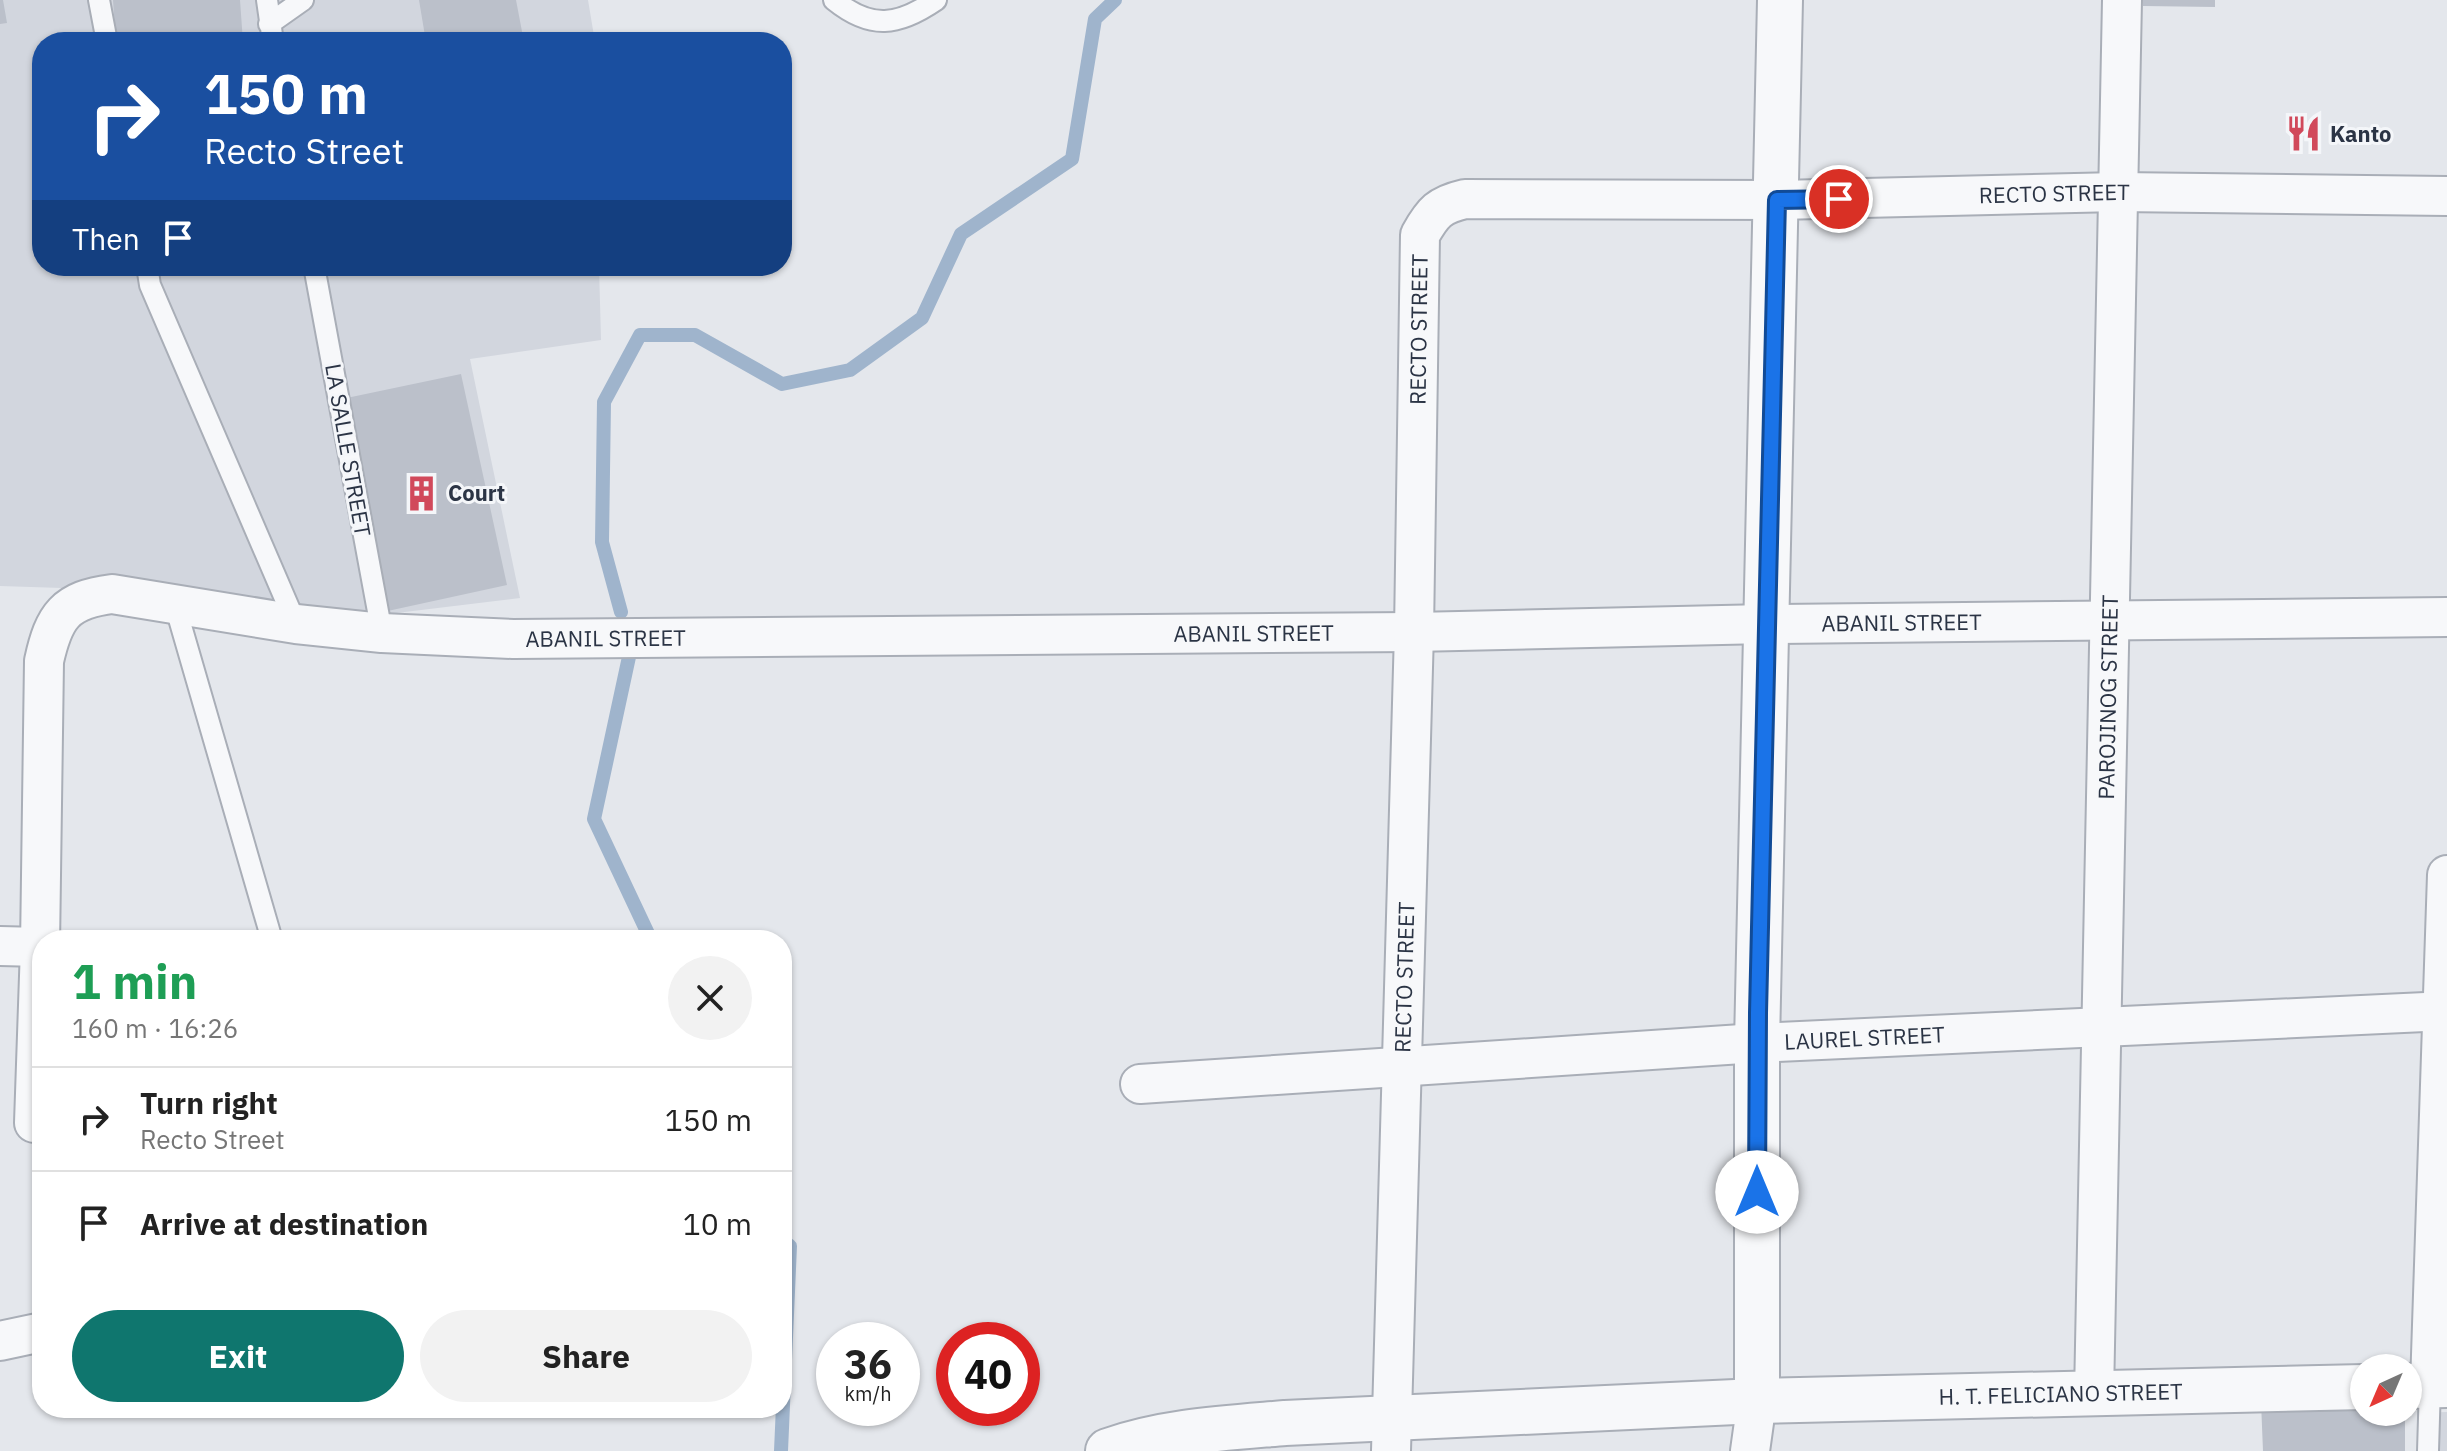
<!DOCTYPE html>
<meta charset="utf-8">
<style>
body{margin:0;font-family:"IBM Plex Sans",sans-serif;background:#f2f2f2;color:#222;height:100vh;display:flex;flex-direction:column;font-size:30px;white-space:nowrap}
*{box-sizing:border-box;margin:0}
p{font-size:26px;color:#767676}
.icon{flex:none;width:44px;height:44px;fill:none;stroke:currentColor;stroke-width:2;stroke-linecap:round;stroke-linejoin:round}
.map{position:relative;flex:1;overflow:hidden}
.panel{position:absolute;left:32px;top:930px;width:760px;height:488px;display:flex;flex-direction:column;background:#fff;border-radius:32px;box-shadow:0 2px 6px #0004}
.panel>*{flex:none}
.guide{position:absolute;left:32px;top:32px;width:760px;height:244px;border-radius:32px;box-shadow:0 2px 6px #0004;background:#1a4fa0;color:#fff;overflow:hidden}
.needle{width:52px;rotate:224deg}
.tools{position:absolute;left:2350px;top:1354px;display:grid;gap:16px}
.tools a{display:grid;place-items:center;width:72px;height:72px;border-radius:50%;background:#fff;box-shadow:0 2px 6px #0004;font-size:40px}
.speed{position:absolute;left:816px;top:1322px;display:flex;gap:16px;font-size:40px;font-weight:700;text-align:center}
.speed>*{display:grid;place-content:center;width:104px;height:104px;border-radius:50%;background:#fff;box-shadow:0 2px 6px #0004;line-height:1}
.speed small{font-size:20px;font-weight:400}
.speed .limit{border:12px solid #d22;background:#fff;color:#111}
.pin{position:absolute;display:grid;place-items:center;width:68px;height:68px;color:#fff;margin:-34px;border:4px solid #fff;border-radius:50%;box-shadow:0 2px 8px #0007}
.me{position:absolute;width:88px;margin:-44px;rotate:0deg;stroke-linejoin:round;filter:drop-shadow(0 0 6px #0008)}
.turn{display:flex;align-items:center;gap:28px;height:168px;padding:0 40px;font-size:36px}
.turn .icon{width:104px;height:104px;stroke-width:2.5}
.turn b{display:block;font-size:56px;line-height:68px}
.then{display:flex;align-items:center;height:76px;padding:0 40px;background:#0003;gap:16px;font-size:30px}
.round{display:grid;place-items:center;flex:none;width:84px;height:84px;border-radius:42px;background:#f2f2f2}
.overview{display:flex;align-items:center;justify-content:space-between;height:136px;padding:0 40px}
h1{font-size:48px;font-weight:700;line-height:60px;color:#1e9e55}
.button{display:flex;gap:16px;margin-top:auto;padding:16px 40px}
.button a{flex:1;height:92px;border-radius:48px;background:#0f766e;color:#fff;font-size:32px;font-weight:700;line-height:92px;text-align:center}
.button a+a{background:#f2f2f2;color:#222}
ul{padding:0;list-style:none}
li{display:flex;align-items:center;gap:24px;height:104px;padding:0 40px;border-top:2px solid #e0e0e0}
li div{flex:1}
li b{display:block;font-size:30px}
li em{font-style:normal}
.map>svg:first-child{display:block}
</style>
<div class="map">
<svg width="2447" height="1451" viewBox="0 0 2447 1451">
<rect width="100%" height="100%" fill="#e4e7ec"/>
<path fill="#d2d6de" d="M0 0H588L595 42H42V266H599L601 340 470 359 520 598 355 618 155 591 0 586Z
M2447 1412V1451H2418L2419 1413Z"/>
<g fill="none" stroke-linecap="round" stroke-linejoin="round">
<path stroke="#9fb4cc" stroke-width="14" d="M621 612 602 542 604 402 640 335H695L782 384 850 370 922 318 961 234 1072 159 1095 19 1115 0
M632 643 594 819 651 940
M781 1451 790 1246 782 1240"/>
</g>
<path fill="#bbc0ca" d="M0 0H3L7 23 0 24Z
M113 0H240L243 42H116Z
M419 0H516L524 42H426Z
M2143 0H2215V7L2143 6Z
M467 266H488V268L467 271Z
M461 374 507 585 383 612 337 400Z
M2364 1401V1412H2405V1451H2263L2261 1402Z"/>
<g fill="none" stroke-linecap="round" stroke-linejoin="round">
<defs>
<path id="service" d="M99 0 107 42
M267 0 273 42
M834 0C871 30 898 26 936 0
M269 24 303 0
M147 266 150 285 296 624
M314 266 382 633
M175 605 272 940
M2428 1451 2430 1385"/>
<g id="minor">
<path d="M0 946 40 947"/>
<path id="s1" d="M1140 1084 1757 1043 2447 1011"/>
<path id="s2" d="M34 1123 40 947 44 661C54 616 65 600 112 594L296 624 382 633 513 639 1414 632 1766 624 2447 617"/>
<path d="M0 1341 42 1332"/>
<path d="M2430 1385 2447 875"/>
<path id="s3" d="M2094 1395 2122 0"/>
<path id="s4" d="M1391 1451 1414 632 1420 235C1433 212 1439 205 1465 199L1777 200 2118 192 2447 196"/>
<path d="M1750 1451 1757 1401"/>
</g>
<g id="tertiary">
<path d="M2408 1386 2447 1385"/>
<path d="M1757 1401V1043L1780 0"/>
<path id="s5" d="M1108 1451C1164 1431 1226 1428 1285 1423L1757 1401 2364 1387"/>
</g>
</defs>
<use href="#service" stroke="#a9aeb7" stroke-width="24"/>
<use href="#minor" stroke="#a9aeb7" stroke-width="42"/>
<use href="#tertiary" stroke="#a9aeb7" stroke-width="48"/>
<use href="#service" stroke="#f7f8fa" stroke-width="20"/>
<use href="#minor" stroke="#f7f8fa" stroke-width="38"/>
<use href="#tertiary" stroke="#f7f8fa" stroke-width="44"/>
</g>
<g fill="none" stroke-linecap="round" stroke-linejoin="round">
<defs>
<path id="route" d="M1757 1192 1758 1013 1777 200 1839 199"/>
</defs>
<use href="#route" stroke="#114b97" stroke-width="20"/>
<use href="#route" stroke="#1a73e8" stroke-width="14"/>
</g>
<defs>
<symbol id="restaurant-bare" viewBox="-9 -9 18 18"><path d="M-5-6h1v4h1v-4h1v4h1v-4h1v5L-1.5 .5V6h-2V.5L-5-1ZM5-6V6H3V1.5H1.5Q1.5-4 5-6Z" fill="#d1495b" stroke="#f4f6f9" stroke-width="2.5" paint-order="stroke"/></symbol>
<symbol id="building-bare" viewBox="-9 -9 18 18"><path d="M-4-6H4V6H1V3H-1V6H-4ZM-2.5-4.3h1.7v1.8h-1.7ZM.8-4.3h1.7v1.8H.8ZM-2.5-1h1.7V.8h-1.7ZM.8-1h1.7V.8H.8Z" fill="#d1495b" stroke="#f4f6f9" stroke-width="2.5" paint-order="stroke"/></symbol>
</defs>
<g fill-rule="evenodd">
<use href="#restaurant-bare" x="2278" y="108" width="51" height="51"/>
<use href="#building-bare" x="396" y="468" width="51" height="51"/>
</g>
<g text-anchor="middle" stroke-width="6" stroke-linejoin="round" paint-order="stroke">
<g font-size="22" font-weight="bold" fill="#2b3445" stroke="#f4f6f9" text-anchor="start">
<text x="2330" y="142">Kanto</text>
<text x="448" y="501">Court</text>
</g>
<g font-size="22" fill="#2b3445" stroke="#f4f6f9">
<text dy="8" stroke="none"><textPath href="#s4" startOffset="1866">RECTO STREET</textPath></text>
<text dy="8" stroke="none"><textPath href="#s4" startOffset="1122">RECTO STREET</textPath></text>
<text transform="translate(348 450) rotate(80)" y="8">LA SALLE STREET</text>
<text dy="8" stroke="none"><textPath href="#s2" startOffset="2360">ABANIL STREET</textPath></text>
<text dy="8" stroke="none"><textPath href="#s2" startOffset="1712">ABANIL STREET</textPath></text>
<text dy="8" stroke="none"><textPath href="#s2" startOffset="1064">ABANIL STREET</textPath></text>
<text dy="8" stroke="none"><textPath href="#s3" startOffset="698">PAROJINOG STREET</textPath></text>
<text dy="8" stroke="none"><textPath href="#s4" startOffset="474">RECTO STREET</textPath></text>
<text dy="8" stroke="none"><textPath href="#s1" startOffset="726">LAUREL STREET</textPath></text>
<text dy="8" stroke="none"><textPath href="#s5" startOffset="956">H. T. FELICIANO STREET</textPath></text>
</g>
</g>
</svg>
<div class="tools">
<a><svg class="needle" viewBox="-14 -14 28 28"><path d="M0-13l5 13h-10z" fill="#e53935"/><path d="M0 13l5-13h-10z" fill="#767676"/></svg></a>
</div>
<div class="speed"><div>36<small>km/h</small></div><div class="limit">40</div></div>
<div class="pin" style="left:1839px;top:199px;background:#d93025"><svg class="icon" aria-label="arrive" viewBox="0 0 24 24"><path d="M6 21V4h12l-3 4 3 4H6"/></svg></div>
<svg class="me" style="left:1757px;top:1192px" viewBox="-20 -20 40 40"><circle r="19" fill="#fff"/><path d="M0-13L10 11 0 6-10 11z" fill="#1a73e8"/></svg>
<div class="guide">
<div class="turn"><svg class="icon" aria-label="right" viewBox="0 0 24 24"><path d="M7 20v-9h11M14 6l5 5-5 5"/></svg><div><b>150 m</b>Recto Street</div></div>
<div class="then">Then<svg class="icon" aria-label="arrive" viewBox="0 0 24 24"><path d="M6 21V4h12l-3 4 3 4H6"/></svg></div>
</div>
<section class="panel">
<div class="overview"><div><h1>1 min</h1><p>160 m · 16:26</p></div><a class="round"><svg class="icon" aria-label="close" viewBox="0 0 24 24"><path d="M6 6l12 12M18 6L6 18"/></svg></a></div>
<ul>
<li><svg class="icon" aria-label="right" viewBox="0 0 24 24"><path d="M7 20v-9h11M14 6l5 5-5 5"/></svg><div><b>Turn right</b><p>Recto Street</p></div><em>150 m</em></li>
<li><svg class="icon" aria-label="arrive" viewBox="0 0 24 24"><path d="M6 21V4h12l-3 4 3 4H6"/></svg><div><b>Arrive at destination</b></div><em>10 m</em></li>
</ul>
<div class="button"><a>Exit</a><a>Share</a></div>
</section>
</div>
